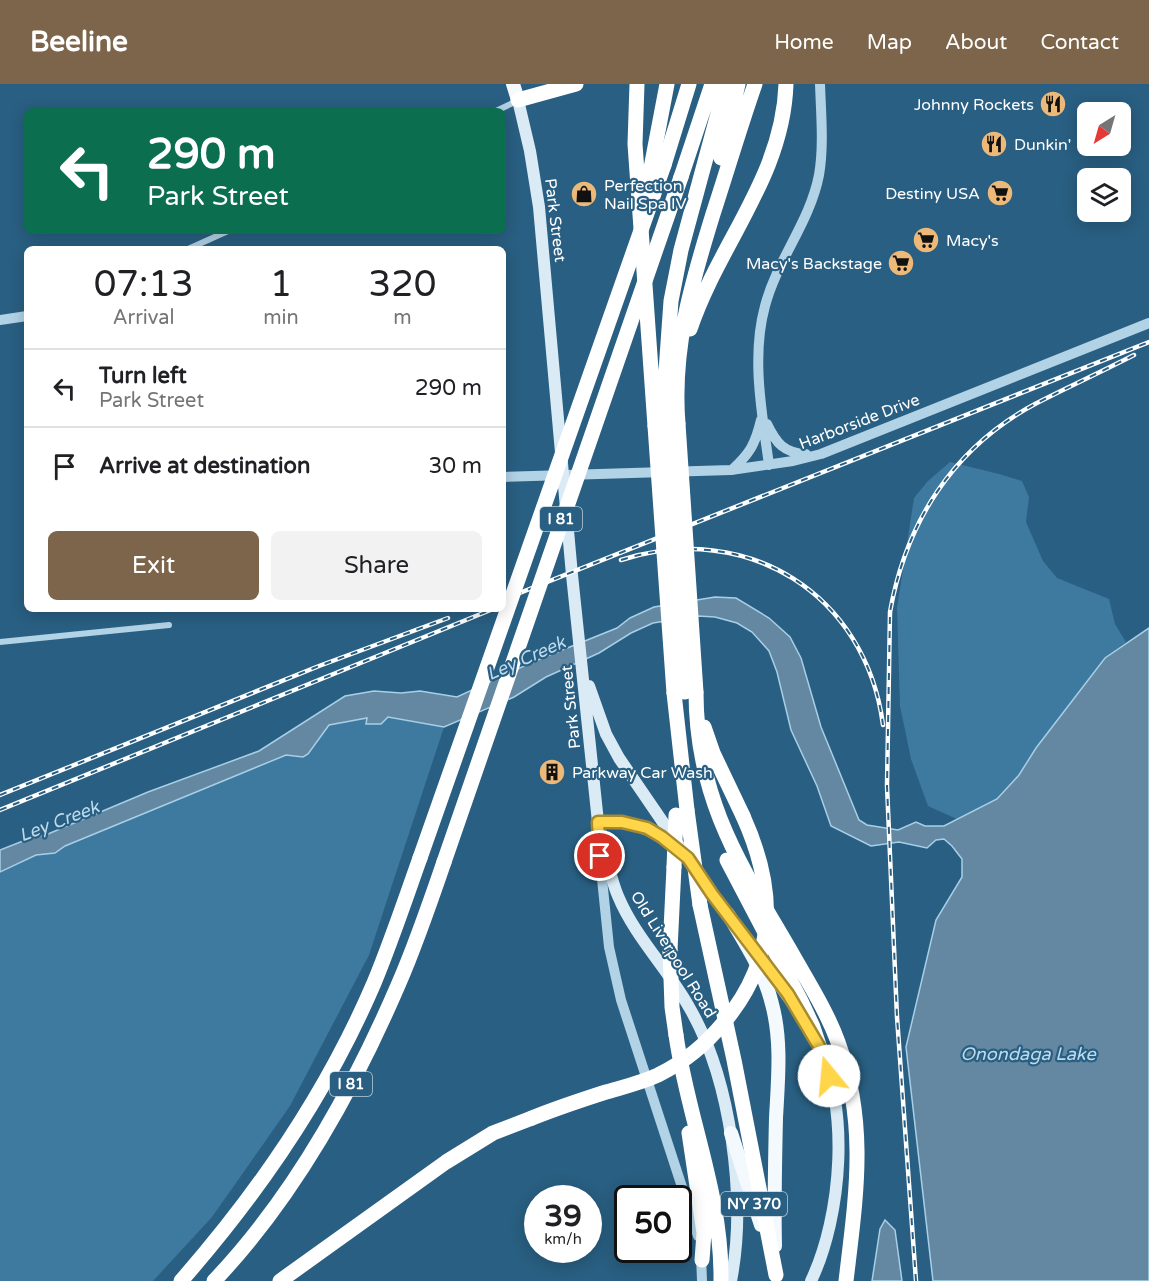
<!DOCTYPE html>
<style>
body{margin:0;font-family:"Varela Round",sans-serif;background:#f2f2f2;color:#202124;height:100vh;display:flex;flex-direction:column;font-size:22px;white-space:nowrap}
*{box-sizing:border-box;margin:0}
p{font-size:20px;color:#757577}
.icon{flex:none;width:33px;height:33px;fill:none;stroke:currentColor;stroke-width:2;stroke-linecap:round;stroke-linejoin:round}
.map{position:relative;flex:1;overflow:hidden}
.sheet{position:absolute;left:24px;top:162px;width:482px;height:366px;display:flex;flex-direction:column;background:#fff;border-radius:9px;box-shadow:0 3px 15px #0003}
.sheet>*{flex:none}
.hud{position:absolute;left:24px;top:24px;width:482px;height:126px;border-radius:9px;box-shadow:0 3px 15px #0003;background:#0b6e4f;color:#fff;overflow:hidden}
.needle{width:39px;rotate:217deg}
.tools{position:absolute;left:1077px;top:18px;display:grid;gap:12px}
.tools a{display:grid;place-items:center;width:54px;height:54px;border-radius:9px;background:#fff;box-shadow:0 3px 15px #0003;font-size:30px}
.speed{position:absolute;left:524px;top:1101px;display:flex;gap:12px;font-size:30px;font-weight:700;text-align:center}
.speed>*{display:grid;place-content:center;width:78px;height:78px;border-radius:50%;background:#fff;box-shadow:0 3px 15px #0003;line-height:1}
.speed small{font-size:15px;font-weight:400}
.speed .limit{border:3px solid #111;border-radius:9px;background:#fff;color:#111}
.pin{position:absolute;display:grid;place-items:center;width:51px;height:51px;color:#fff;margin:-26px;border:3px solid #fff;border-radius:50%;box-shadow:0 2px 6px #0007}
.me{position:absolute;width:66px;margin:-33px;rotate:343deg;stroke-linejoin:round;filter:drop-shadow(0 0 4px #0008)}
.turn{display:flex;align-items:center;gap:21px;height:126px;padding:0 24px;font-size:27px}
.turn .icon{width:78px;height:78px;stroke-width:2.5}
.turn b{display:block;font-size:42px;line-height:51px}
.eta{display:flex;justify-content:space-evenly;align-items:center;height:102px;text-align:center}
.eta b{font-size:36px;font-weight:600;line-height:42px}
.action{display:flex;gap:12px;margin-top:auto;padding:12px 24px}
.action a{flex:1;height:69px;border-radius:9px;background:#7c654a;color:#fff;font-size:24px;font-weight:600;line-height:69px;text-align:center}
.action a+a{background:#f2f2f2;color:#202124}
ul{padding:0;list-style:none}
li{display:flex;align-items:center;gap:18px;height:78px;padding:0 24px;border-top:2px solid #e0e0e0}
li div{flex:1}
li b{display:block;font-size:22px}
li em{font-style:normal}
header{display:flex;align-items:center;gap:36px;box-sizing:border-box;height:84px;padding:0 30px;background:#7c654a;color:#fff}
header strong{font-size:28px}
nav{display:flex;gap:33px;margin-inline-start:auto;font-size:21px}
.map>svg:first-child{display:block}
</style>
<header>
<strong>Beeline</strong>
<nav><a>Home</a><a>Map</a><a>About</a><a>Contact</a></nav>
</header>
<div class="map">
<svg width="1149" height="1197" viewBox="0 0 1149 1197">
<rect width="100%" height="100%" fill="#295f82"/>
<path fill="#3e799f" d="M950 378 999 390 1022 397 1029 413 1026 438 1043 477 1057 494 1109 515 1115 540 1126 558 1105 574 1036 664 1019 691 997 715 959 736 928 722 911 675 900 622 897 524 914 414 928 397Z
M388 633 444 643 369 871 290 1022 212 1133 153 1197H0V788L36 771 55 769 65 762 286 671 303 673 329 641 368 634 366 639Z"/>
<path fill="#6488a1" stroke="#a7cfe6" stroke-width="1.5" d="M715 513 736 514 769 534 790 553 801 574 821 643 859 736 867 741 898 746 916 738 925 742H944L997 715 1019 691 1036 664 1105 574 1149 544V1197H933L906 963 936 836 962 793V775L952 762 944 755 936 756 927 764 899 758 871 762 831 742 817 702 791 646 777 588 769 567 752 548 737 539 715 533 698 532 653 539 631 549 599 569 546 593 514 613 444 643 388 633 381 640H366L367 634 329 641 308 670 303 673 286 671 65 762 55 769 36 771 0 788V766L28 755 48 750 148 708 259 667 345 612 374 607 401 609 420 607 457 613 535 577 617 544 630 534 654 523Z
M885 1136 895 1146 902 1197H872L880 1145Z"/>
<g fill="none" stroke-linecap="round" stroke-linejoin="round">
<path stroke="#b2d2e6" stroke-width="6" d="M496 27 517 17
M188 165 228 147
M0 558 169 541"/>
<path stroke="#b2d2e6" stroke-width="10" d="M0 236 27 232
M767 340C776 359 784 369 806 370
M769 381C762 329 751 273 765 222 777 176 810 138 819 91 824 62 821 30 820 0
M732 386C750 369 755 361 761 336
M502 393 731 386 793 377 821 370 1149 239
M598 756 609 863 621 916 698 1152
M701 1171 702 1197"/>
<path stroke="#dbebf6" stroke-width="12" d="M518 16 530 67 539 123 572 491 598 738C605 763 608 788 618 812 635 853 668 885 689 923 731 995 747 1115 731 1197
M589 602 606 650 619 674 712 810 732 836
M598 738C631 737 650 743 676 764
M755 867 803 934
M811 1197C842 1132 851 1021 816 956"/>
<path stroke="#f3f9fd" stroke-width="14" d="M513 0 518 16
M728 830C745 859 764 887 772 920 782 957 778 996 776 1034 775 1076 774 1119 775 1162
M731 1049 761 1141"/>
<path stroke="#fff" stroke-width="15" d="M637 0 635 60 655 342
M518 16 576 0
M721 74 738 0
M664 81 689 0
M681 93 712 0
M690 245C719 159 783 93 786 0
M678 340C672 265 691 201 713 130 727 87 740 43 755 0
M666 341 665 301 671 217 681 166 726 0
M696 608C696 717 742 783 794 873 810 901 827 928 838 958 868 1041 856 1112 846 1197
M674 609 687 726
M704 643 713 669 743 732
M727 776 801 917 813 943 820 964
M700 821 734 976 776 1191
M670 866 674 783
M676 951C688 1036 722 1109 721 1197
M689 1049 704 1149 702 1176
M181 1197C260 1107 327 1009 374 899 391 858 405 816 420 774
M214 1197C293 1114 354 1004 399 899 416 860 430 819 444 778
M280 1197 446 1078 493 1049 532 1034"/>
<defs>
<path id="rail" d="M621 476C747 436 866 510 883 641
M502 516 1149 258
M0 711 319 582 448 534
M0 726 493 525
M916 1197 897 933 887 702 890 528C906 438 953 364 1035 320 1068 303 1101 288 1134 271"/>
</defs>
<use href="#rail" stroke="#fff" stroke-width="4.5"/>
<use href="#rail" stroke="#295f82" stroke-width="2" stroke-dasharray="7" stroke-linecap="butt"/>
<path stroke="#fff" stroke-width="15" d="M647 105 667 0
M678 340 696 608
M666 341 685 608
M655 342 674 609
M687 726 700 821
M420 774 664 81
M444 778 681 93
M674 783 676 731
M670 866 672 923 676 951
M532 1034C557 1024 581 1016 606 1008 623 1003 641 999 658 991 686 977 705 961 725 937 778 873 776 805 743 732"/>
</g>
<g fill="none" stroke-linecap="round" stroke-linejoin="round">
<defs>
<path id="route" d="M600 772 598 738H622L647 744 662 753 688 774 712 810 788 910 820 964 829 992"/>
</defs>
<use href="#route" stroke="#a68a30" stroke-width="15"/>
<use href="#route" stroke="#ffd54a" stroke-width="10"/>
</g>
<defs>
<symbol id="restaurant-disc" viewBox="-11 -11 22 22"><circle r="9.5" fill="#edb979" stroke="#295f82"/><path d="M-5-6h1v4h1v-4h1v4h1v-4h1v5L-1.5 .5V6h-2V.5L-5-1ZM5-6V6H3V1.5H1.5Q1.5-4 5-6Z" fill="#111"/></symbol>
<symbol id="supermarket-disc" viewBox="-11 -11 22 22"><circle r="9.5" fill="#edb979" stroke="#295f82"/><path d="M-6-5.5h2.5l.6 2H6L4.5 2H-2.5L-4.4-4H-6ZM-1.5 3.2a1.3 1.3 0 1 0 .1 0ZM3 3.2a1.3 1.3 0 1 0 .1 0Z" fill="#111"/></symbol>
<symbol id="shop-disc" viewBox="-11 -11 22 22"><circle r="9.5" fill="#edb979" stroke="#295f82"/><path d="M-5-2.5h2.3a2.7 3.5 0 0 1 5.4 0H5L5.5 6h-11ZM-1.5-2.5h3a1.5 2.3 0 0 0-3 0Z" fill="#111"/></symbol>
<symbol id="building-disc" viewBox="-11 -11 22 22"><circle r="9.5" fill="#edb979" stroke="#295f82"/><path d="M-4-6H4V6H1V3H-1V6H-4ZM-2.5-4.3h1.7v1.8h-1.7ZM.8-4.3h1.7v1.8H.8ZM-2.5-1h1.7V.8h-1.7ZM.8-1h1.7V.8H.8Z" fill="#111"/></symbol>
</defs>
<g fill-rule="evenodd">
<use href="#restaurant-disc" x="1038" y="5" width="30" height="30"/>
<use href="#restaurant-disc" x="979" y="45" width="30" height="30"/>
<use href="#supermarket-disc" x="985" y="94" width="30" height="30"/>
<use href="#shop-disc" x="569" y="95" width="30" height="30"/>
<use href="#supermarket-disc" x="911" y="141" width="30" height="30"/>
<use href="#supermarket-disc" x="886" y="164" width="30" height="30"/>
<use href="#building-disc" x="537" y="673" width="30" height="30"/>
</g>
<g text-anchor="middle" stroke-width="4.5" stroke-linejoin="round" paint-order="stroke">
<g fill="#295f82" stroke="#bfcfda" stroke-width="1.5">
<rect x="540" y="423" width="42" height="24" rx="4.5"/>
<rect x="330" y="988" width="42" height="24" rx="4.5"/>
<rect x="721" y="1108" width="66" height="24" rx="4.5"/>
</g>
<g font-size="15" font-weight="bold" fill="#fff">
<text x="561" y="440">I 81</text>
<text x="351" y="1005">I 81</text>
<text x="754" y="1125">NY 370</text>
</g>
<g font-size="16" fill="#fff" stroke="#295f82" text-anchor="start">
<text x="1034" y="26" text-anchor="end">Johnny Rockets</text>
<text x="1014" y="66">Dunkin'</text>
<text x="604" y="107">Perfection<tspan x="604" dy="18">Nail Spa IV</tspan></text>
<text x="980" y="115" text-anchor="end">Destiny USA</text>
<text x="946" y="162">Macy's</text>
<text x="882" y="185" text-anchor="end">Macy's Backstage</text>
<text x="572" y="694">Parkway Car Wash</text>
</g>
<g font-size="16" fill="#fff" stroke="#295f82">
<text transform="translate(556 136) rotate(83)" y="6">Park Street</text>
<text transform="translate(859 337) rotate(-21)" y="6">Harborside Drive</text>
<text transform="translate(570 623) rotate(-96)" y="6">Park Street</text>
<text transform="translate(674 870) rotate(58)" y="6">Old Liverpool Road</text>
</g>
<g font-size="18" font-style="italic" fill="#bedbee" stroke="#295f82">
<text transform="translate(526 574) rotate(-24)" y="6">Ley Creek</text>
<text transform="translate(59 737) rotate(-21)" y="6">Ley Creek</text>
<text x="1028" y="976">Onondaga Lake</text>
</g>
</g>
</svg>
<div class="tools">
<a><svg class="needle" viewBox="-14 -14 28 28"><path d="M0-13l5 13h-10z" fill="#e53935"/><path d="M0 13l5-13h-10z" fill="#757577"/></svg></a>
<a><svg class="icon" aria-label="layers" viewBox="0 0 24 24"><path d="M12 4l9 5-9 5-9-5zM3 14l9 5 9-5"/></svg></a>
</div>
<div class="speed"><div>39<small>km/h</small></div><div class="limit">50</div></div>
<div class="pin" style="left:600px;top:772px;background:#d93025"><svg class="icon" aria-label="arrive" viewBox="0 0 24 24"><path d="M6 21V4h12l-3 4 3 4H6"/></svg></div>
<svg class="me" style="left:829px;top:992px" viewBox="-20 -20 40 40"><circle r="19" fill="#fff"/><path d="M0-13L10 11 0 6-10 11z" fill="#ffd54a"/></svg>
<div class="hud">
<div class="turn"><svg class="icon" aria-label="left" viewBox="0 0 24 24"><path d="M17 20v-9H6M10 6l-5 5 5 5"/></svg><div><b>290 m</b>Park Street</div></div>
</div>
<section class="sheet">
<div class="eta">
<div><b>07:13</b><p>Arrival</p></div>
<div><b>1</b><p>min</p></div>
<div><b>320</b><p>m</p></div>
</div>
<ul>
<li><svg class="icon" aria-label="left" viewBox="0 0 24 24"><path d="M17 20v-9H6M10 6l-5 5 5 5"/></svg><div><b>Turn left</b><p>Park Street</p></div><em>290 m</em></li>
<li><svg class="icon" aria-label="arrive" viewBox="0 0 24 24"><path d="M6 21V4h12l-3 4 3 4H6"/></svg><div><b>Arrive at destination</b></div><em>30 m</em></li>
</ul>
<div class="action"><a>Exit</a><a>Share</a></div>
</section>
</div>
